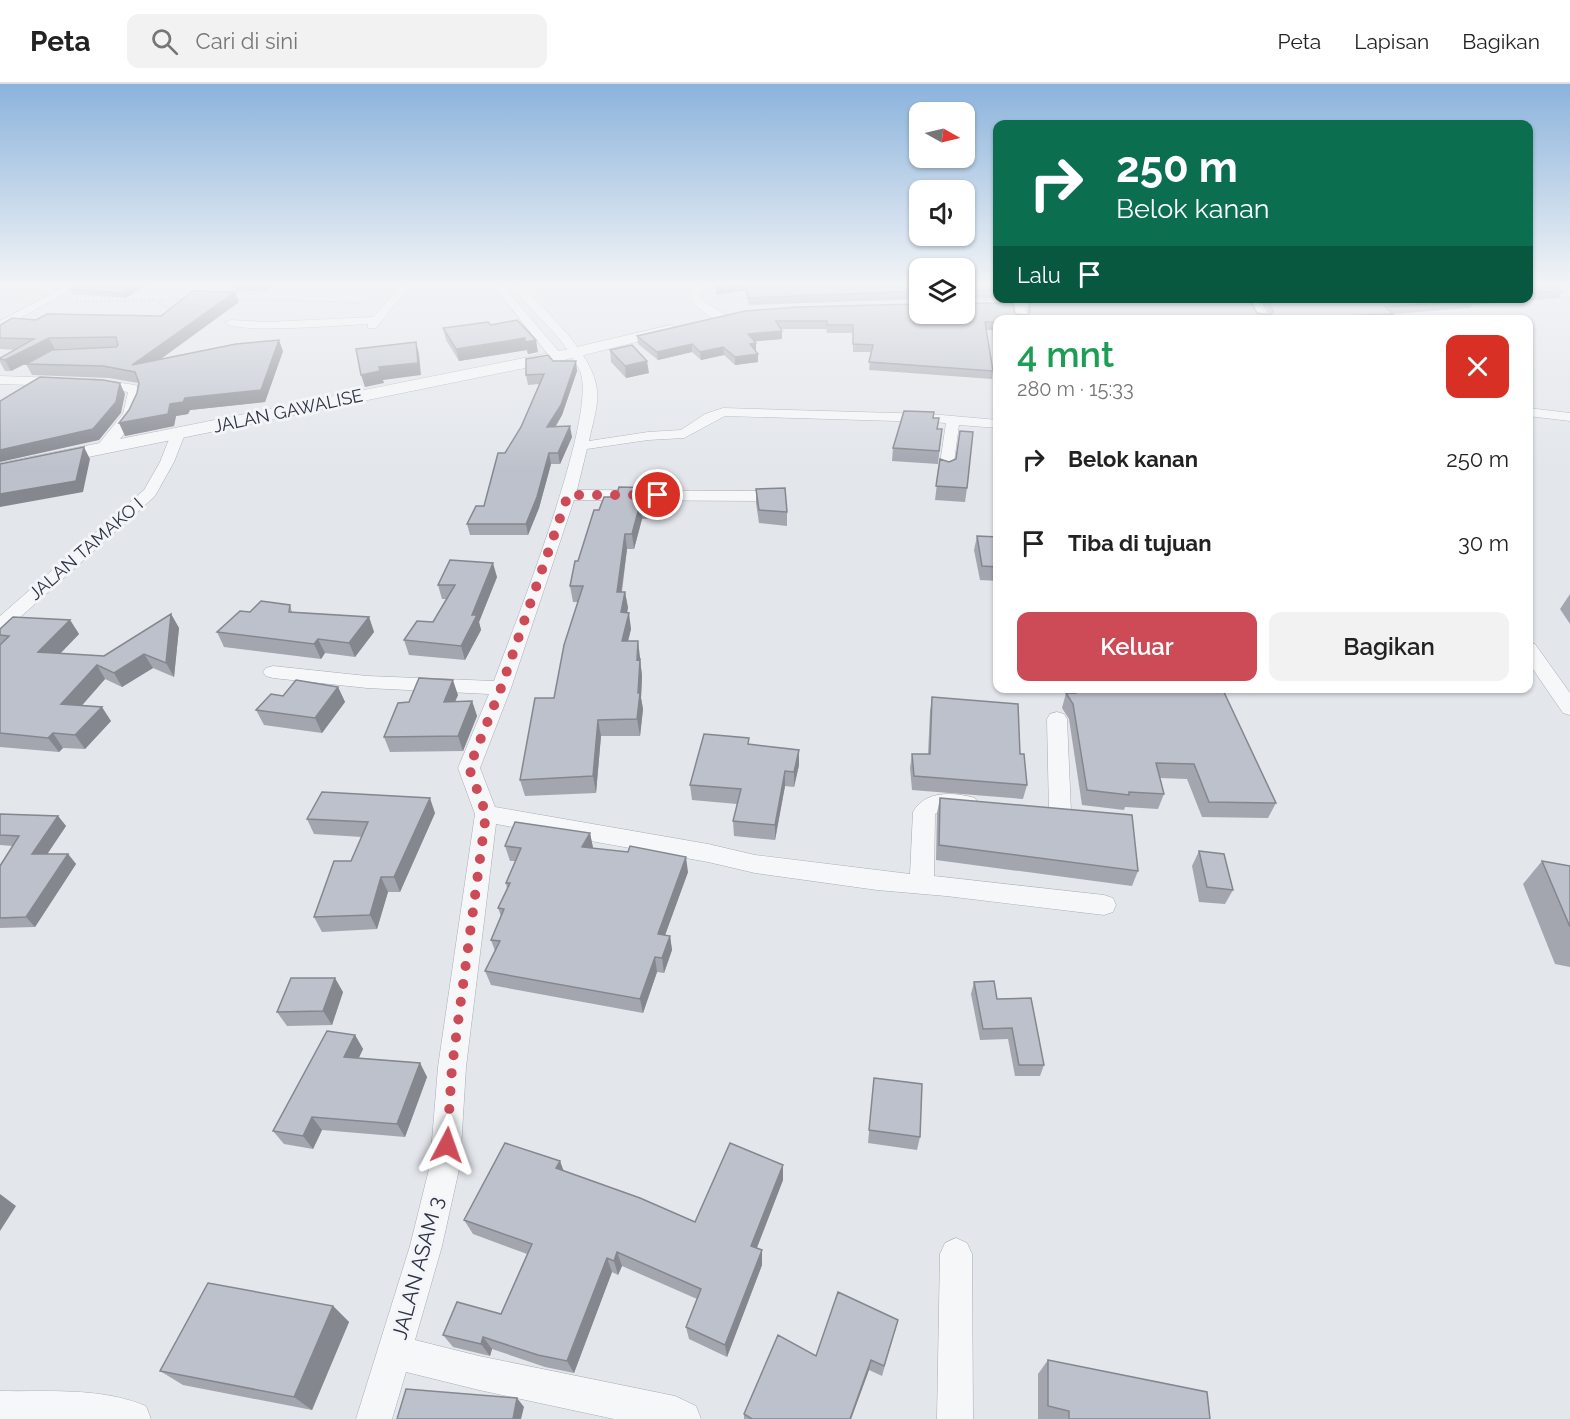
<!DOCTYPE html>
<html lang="id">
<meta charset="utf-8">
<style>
body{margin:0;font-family:Raleway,sans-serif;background:#f2f2f2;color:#222;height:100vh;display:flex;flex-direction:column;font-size:22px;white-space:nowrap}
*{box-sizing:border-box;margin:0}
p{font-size:20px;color:#767676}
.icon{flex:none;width:33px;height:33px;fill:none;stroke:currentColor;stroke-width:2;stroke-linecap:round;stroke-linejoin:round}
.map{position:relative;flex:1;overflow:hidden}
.sheet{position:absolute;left:993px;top:231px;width:540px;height:378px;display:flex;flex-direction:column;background:#fff;border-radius:12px;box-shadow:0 2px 4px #0004}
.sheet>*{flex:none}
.hud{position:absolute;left:993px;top:36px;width:540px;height:183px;border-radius:12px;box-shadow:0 2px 4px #0004;background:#0b6e4f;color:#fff;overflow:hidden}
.needle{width:39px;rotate:98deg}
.buttons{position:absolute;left:909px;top:18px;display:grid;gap:12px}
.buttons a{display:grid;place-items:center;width:66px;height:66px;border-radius:12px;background:#fff;box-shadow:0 2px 4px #0004;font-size:30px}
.pin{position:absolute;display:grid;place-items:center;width:51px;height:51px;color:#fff;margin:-26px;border:3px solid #fff;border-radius:50%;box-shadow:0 2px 6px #0007}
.me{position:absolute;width:66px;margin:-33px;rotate:4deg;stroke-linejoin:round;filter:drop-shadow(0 0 4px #0008)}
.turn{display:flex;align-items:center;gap:21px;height:126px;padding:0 24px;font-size:27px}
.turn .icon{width:78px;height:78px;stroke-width:2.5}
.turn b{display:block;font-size:42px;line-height:51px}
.then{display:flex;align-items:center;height:57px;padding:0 24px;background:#0003;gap:12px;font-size:22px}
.round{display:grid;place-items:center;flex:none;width:63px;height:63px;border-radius:12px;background:#f2f2f2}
.overview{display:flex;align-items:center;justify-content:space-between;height:102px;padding:0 24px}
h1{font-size:36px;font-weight:600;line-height:45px;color:#1e9e55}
.primary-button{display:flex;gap:12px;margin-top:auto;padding:12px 24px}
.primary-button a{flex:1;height:69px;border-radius:12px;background:#cd4b57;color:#fff;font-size:24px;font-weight:600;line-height:69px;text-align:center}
.primary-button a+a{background:#f2f2f2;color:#222}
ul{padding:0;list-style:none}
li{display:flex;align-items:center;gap:18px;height:84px;padding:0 24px}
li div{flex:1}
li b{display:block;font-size:22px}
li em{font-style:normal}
header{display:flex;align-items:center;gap:36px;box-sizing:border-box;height:84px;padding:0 30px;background:#fff;border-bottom:2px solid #e0e0e0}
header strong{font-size:28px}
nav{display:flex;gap:33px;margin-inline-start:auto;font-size:21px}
.search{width:420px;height:54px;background:#f2f2f2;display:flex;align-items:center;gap:15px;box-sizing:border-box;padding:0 21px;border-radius:12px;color:#767676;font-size:22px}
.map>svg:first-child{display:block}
</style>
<header>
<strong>Peta</strong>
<div class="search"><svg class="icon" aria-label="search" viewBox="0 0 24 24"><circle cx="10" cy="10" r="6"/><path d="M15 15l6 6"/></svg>Cari di sini</div>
<nav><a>Peta</a><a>Lapisan</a><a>Bagikan</a></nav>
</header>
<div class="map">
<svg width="1570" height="1335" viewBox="0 0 1570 1335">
<rect width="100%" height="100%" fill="#e3e6eb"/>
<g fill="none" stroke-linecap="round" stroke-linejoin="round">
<defs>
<path id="minor" d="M74 198H86L0 245V237Z
M403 198H413L376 244H368V240C344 241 239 250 225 239L231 236 267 238 374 233Z
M490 198H500L560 269V275H552Z
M509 198H519C544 226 593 268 597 306 599 321 592 341 589 357L648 348 681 346 705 330 723 324 930 330 998 336V344L959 341 953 386 946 390 939 386 946 339 930 338 725 332 684 354 648 356 587 365 577 406 771 407 779 412 771 417 574 416 511 604 480 684 495 723 708 760 755 771 910 790 913 728C925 706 954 708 975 714L978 720 975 726C962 730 946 722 935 730L934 792 1104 811 1113 814 1116 821 1113 828 1104 831 946 812 877 806 755 789 708 778 496 740 466 983 460 1081 442 1162 415 1256 479 1272 675 1312 696 1322 701 1335H614L479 1306 406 1288 392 1335H356L410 1162 430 1081 438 983 475 730 458 684 489 610 367 604 273 594 266 592 263 588 266 584 273 582 367 592 494 597C513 544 599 331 580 287 565 253 531 228 509 198Z
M700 198H711L699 211 706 219 727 232V236C712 239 695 222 688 210Z
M1246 215 1256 214 1268 236H1257Z
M1019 216 1024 219 1027 236H1015L1014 219Z
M0 292 60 294 66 298 60 302 0 300Z
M94 295 135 301 141 305C141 324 123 362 103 367L96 363 123 330 128 308 89 302 88 299Z
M1528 324 1570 329V337L1528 332Z
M178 346 185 350 174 378 155 412 6 546 0 547V532L144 406 160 378 171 350Z
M1528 558 1535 560 1570 609V631L1563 629 1528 578Z
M1057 628 1064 630 1067 635 1071 728 1068 734 1060 736 1052 734 1049 728 1047 635 1050 630Z
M956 1154 967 1159 972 1170 973 1335H937L940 1170 945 1159Z
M0 1307C48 1308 100 1303 146 1322L151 1335H0Z"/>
<path id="tertiary" d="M1209 214H1278L1271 218 1215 220 1210 219Z
M1066 215 1073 219 1071 222 964 225V217Z
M671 241 678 245 676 248 564 276 0 391V379L564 266Z"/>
</defs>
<use href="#minor" stroke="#a8acb5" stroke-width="1"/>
<use href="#tertiary" stroke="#a8acb5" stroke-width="1"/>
<path stroke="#c1c4ca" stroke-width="2" stroke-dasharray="2 2" stroke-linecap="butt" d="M163 215 158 219 174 225
M235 215 365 219
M76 218 186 215"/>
<use href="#minor" fill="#f6f7f9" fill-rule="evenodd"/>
<use href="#tertiary" fill="#f6f7f9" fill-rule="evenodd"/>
</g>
<path fill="#a3a6af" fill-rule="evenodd" d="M152 198 125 214 72 210 69 205Z
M232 198H276L266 207H236Z
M718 198H920V215L749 221 746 206 716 211Z
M964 198H998V214L964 215Z
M1528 198H1552L1550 200 1562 207 1559 214 1472 221 1470 224 1393 230 1391 236H998V246H986L993 287 992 295 869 286 871 268H853V249H827L826 245H780L782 255 755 257 756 259V267L758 278 735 281 724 271 701 276 692 268 658 276 638 260 637 252 745 227 1028 231 1027 226 1029 218 1268 230 1262 220 1264 214H1528Z
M239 218 161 275 283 267 265 318 190 326 188 330 176 332 174 342 125 352 129 326 137 309 138 299 109 294 32 291 26 280 40 272 11 287H5L0 278V274L15 266 0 265V241L36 236 161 232ZM90 264 52 266 55 265Z
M491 241 538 268 528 270 527 266 459 277 446 256 443 244Z
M610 266 649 289 626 294 611 278Z
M553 277 577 287 562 331 556 342 572 353 560 380H551L539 424 528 451H470L467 440 484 422 505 369 521 343 539 300 528 301 526 291Z
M933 334 938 345H942L938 380 892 377 893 364Z
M940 375 949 378 956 375 967 404 965 418 935 416Z
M658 404 660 419 658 434 642 435 634 465H627L622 508H625L628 524 627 529 631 545 628 557 640 575 642 592 641 614 643 625 640 652H601L596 709 525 712 520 696 554 614 578 518H573L570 502 578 477 599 426 616 413Z
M756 405 787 428V442L759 439 756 419Z
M977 452 998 453V497L980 496 974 466Z
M497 493 479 538 481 546 465 576 409 571 404 556 433 538 446 515H442L438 501Z
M1570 510V540L1560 525Z
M290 521 292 528 369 533 374 548 355 573 325 569 321 575 224 563 217 548 250 528Z
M171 530 179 544 174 593 153 584 122 603 105 595 82 621 111 637 85 665 63 664 59 668 0 663V545L70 536 79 550 60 570 104 572Z
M338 603 345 618 322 649 264 641 256 626 283 612Z
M1067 604H1222L1276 719 1268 734 1202 733 1187 695 1160 694 1164 710 1158 725 1125 723 1124 726 1082 721 1069 635 1062 624 1066 609H1068Z
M458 611 455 618 472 617 477 632 463 667 390 668 384 653 409 618Z
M932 613 1020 670 1027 701 1023 715 912 706 910 684 912 670H928L930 627Z
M749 661 799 666V681L794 703 785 702 775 756 734 752 733 737 737 720 692 716 690 701Z
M940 714 1138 787 1132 802 936 776 937 729Z
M435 729 400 808H388L377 845 322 848 314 833 351 777 362 753 314 750 307 735Z
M0 730 58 732 66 742 47 770H68L76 780 35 843 0 844V782L13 762 0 761Z
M590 749 593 764 688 788 665 851 670 852 672 866 664 889 657 888 643 929 491 901 485 887 495 867 491 856 501 832 498 824 507 805 506 799 515 777H510L505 762Z
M1199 767 1233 806 1225 820 1199 818 1192 782Z
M1542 777 1570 782V883L1555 880 1523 800Z
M974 898 997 915 1044 981 1040 992H1015L1008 955 980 956 971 910Z
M343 908 332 941 287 942 277 928Z
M355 951 363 965 359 974 420 979 427 993 405 1053 322 1046 313 1065 284 1060 273 1047Z
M874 994 920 1053 917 1066 868 1059Z
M560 1077 563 1087 695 1138 783 1081V1096L757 1164 762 1166V1181L727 1273 689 1255 686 1243 697 1215 622 1182 618 1191 612 1188 574 1289 545 1283 492 1265 490 1272 453 1263 443 1251 501 1230 527 1170 473 1150 464 1136Z
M333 1222 349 1238 312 1326 183 1301 160 1287Z
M898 1236 882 1292 869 1286 851 1335H744V1330L816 1272Z
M1048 1276 1210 1335H1038V1290Z"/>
<path fill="#84878e" d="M141 198H152L125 214 122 209Z
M263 198H276L266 207Z
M746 199V206L716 211V204Z
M235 208 239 218 137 292 132 281Z
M782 247V255L748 258V250Z
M49 254 55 265 11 287 5 276Z
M525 254 536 256 538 268 528 270 527 266 459 277 456 265Z
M279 256 283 267 265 318 190 326 188 330 176 332 174 342 125 352 119 339 185 314Z
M416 258 419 270 421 291 383 296 384 299 365 303 361 291 379 283Z
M756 259V267L750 268V260Z
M692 260V268L658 276 657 268Z
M723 263 724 271 701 276 700 268Z
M758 270V278L735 281V273Z
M576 277 577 287 562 331 549 353 547 343Z
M647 277 649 289 626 294 625 282Z
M120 299 125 310 121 329 99 356 0 378V366Z
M570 342 572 353 560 380 558 369Z
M84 363 90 375 83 408 0 423V410Z
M549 369 551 380 539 424 528 451 526 440Z
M658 404 660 419 658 434 656 419Z
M640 420 642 435 634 465 632 450Z
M625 450 627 465 619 524 617 508Z
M493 479 497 493 479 538 481 546 465 576 461 562 472 531Z
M625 508 628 524 623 545 621 528Z
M629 529 631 545 624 573 622 557Z
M171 530 179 544 174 593 166 579Z
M369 533 374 548 355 573 349 559Z
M70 536 79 550 48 582 38 568Z
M318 555 325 569 321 575 314 560Z
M638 557 640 573V585V575L642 592 641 614 643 625 640 652 637 635Z
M144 570 153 584 122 603 114 589Z
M97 581 105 595 71 634 61 620Z
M453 596 458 611 448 633 444 618Z
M338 603 345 618 322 649 315 634Z
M472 617 477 632 463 667 458 652Z
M102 623 111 637 85 665 75 651Z
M598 636 601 652 596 709 593 692Z
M53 649 63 664 59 668 48 654Z
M799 666V681L794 703V688Z
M785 687V702L775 756V741Z
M430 714 435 729 400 808 394 793Z
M58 732 66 742 40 781 32 770Z
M590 749 593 764 585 778 582 763Z
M68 770 76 780 35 843 26 833Z
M686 773 688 788 660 865 658 850Z
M381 793 388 808 377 845 370 831Z
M670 852 672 866 664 889 662 874Z
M655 873 657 888 643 929 640 915Z
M335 894 343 908 332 941 323 927Z
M355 951 363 965 352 987 344 973Z
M420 979 427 993 405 1053 397 1040Z
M312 1033 322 1046 313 1065 303 1052Z
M560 1077 566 1093 556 1084Z
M783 1081V1096L752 1176 751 1162Z
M0 1110 16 1122 0 1147Z
M762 1166V1181L727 1273 725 1261Z
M617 1168 622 1182 618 1191 614 1177Z
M607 1174 612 1188 574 1289 567 1277Z
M333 1222 349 1238 312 1326 294 1313Z
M483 1253 492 1265 490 1272 481 1260Z
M871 1276 869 1286 851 1335H850Z
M517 1314 524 1323 521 1335H513Z"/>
<path fill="#bdc1cb" stroke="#84878e" stroke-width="1.5" d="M80 198H141L122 209 69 205Z
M718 198H920V207L748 214 746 199 716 204Z
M964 198H998V206L965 207 964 209Z
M1528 198H1547L1562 207 1528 209Z
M193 207 235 208 132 281 236 260 279 256 261 306 185 314 183 318 170 320 168 330 119 339 129 326 137 309 139 299 135 288 103 282 26 280 52 266 116 263 118 261 116 253 49 254 5 276 0 275V274L34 255 0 254V241L12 234 36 236 47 230 161 232Z
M1200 214H1249L1257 229 1271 231 1273 227 1265 214H1468L1473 217 1385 223 1393 230 1316 233 1317 236H998V238H985L993 287 869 278 873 261 853 260V241H827V237H776L782 247 748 250 756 259 750 260 758 270 735 273 723 263 700 268 692 260 657 268 637 252 745 227 798 223 920 220V230H964V219H1013L1015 230 1028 231 1030 228 1029 218Z
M517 236 536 256 525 258V254L456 265 443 244 488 238 491 241Z
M416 258 418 279 379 283 380 287 361 291 356 265Z
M632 261 647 277 625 282 610 266Z
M548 271 553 277H576L561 321 547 343 570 342 558 369H549L537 413 526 440H467L476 422H484L498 369H505L521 343 544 290 526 291V275Z
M40 293 103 296 120 299 116 318 93 345 0 366V317Z
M904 327 934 328 933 334H939L937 345H942L939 367 893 364Z
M960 347 973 348 967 404 936 402 940 375 949 378 956 375Z
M84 363 76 397 0 410V380Z
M619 403 658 404 656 419 640 420 632 450H625L617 508H625L621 528 629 529 622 557H638L637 576 640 575 638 609H640L637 635 598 636 593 692 520 696 535 614H554L564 561 583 502H570L575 477H578L594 426H599L604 413H616Z
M785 404 787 428 759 426 756 405Z
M977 452 998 453V483L982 482Z
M450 476 493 479 472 531H477L461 562 404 556 417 537 433 538 455 501H438Z
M261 517 290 521 289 528 369 533 349 559 318 555 314 560 217 548 240 527 250 528Z
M171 530 166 579 144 570 114 589 97 581 61 620 102 623 75 651 53 649 48 654 0 649V561L9 552 0 551V545L13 533 70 536 38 568 104 572Z
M419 594 453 596 444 618 472 617 458 652 384 653 398 619 409 618Z
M296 596 338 603 315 634 256 626 271 610 283 612Z
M1075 604H1222L1276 719 1209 718 1194 680 1156 679 1164 710 1129 708V711L1087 706 1073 620 1066 609H1076Z
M932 613 1018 620 1020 670H1024L1027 701 914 692 912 670H930Z
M704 650 749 654 748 660 799 666 794 688 785 687 775 741 733 737 741 705 690 701Z
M322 708 430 714 394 793H381L370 831 314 833 334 777H351L368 738 307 735Z
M940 714 1132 731 1138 787 939 761Z
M0 730 58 732 32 770H68L26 833 0 834V782L19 752 0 751Z
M515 738 590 749 582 763 628 768 630 762 686 773 658 850 670 852 662 874 655 873 640 915 485 887 500 857 491 856 504 825 498 824 510 799H506L521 764 505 762Z
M1199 767 1224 770 1233 806 1207 803Z
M1542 777 1570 782V843Z
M291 894H335L323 927 277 928Z
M994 897 997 915 1031 914 1044 981H1019L1012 944 983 945 974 898Z
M327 947 355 951 344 973 420 979 397 1040 312 1033 303 1052 273 1047Z
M874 994 922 1000 920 1053 869 1046Z
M505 1059 560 1077 556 1084 640 1114 695 1138 730 1059 783 1081 751 1162 762 1166 725 1261 686 1243 701 1205 617 1168 614 1177 607 1174 567 1277 538 1271 483 1253 481 1260 443 1251 457 1218 501 1230 532 1160 464 1136Z
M208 1199 333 1222 294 1313 160 1287Z
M838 1208 898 1236 884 1282 871 1276 850 1335H752L744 1330 778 1251 816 1272Z
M1048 1276 1207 1308 1210 1335H1069V1327L1048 1322Z
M406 1305 517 1314 513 1335H397Z"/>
<linearGradient id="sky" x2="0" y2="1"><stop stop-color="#8bb3dc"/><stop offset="0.52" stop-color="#f2f4f6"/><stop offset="1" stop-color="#f2f4f6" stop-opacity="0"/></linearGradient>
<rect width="1570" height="384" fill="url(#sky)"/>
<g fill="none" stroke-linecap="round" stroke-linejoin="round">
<path stroke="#cd4b57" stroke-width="10" stroke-dasharray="0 18" d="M447 1061 452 983 486 730 469 684 501 604 568 411H658"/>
</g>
<g text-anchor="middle" stroke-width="6" stroke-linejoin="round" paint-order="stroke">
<g font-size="18" fill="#2b3243" stroke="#f3f5f8">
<text transform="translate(288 327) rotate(-12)" y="6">JALAN GAWALISE</text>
<text transform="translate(86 465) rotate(-41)" y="6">JALAN TAMAKO I</text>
</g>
<g font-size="21" fill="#2b3243" stroke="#f3f5f8">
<text transform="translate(418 1184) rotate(-75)" y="7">JALAN ASAM 3</text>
</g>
</g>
</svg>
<div class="buttons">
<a><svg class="needle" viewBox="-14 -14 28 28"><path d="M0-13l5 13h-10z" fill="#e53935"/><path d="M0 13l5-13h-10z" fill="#767676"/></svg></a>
<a><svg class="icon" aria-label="sound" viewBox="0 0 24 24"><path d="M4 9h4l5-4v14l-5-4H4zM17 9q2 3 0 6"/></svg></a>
<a><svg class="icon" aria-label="layers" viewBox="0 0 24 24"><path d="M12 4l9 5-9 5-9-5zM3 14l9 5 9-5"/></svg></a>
</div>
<div class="pin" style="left:658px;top:411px;background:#d93025"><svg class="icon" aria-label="arrive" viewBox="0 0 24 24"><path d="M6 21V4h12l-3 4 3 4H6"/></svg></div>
<svg class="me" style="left:447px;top:1061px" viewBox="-20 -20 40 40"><path d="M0-17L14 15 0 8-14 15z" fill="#cd4b57" stroke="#fff" stroke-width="4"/></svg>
<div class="hud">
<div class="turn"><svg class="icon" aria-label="right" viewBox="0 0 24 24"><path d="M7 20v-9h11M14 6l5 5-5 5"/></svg><div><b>250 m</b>Belok kanan</div></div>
<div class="then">Lalu<svg class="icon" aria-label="arrive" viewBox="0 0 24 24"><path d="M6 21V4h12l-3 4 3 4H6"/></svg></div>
</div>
<section class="sheet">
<div class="overview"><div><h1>4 mnt</h1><p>280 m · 15:33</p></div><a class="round" style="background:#d93025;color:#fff"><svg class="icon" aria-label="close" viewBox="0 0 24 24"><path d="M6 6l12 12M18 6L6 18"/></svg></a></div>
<ul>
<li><svg class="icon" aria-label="right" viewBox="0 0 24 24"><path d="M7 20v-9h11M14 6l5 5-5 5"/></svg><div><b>Belok kanan</b></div><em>250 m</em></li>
<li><svg class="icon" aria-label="arrive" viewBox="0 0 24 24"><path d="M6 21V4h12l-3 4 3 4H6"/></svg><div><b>Tiba di tujuan</b></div><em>30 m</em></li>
</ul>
<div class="primary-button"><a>Keluar</a><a>Bagikan</a></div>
</section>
</div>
